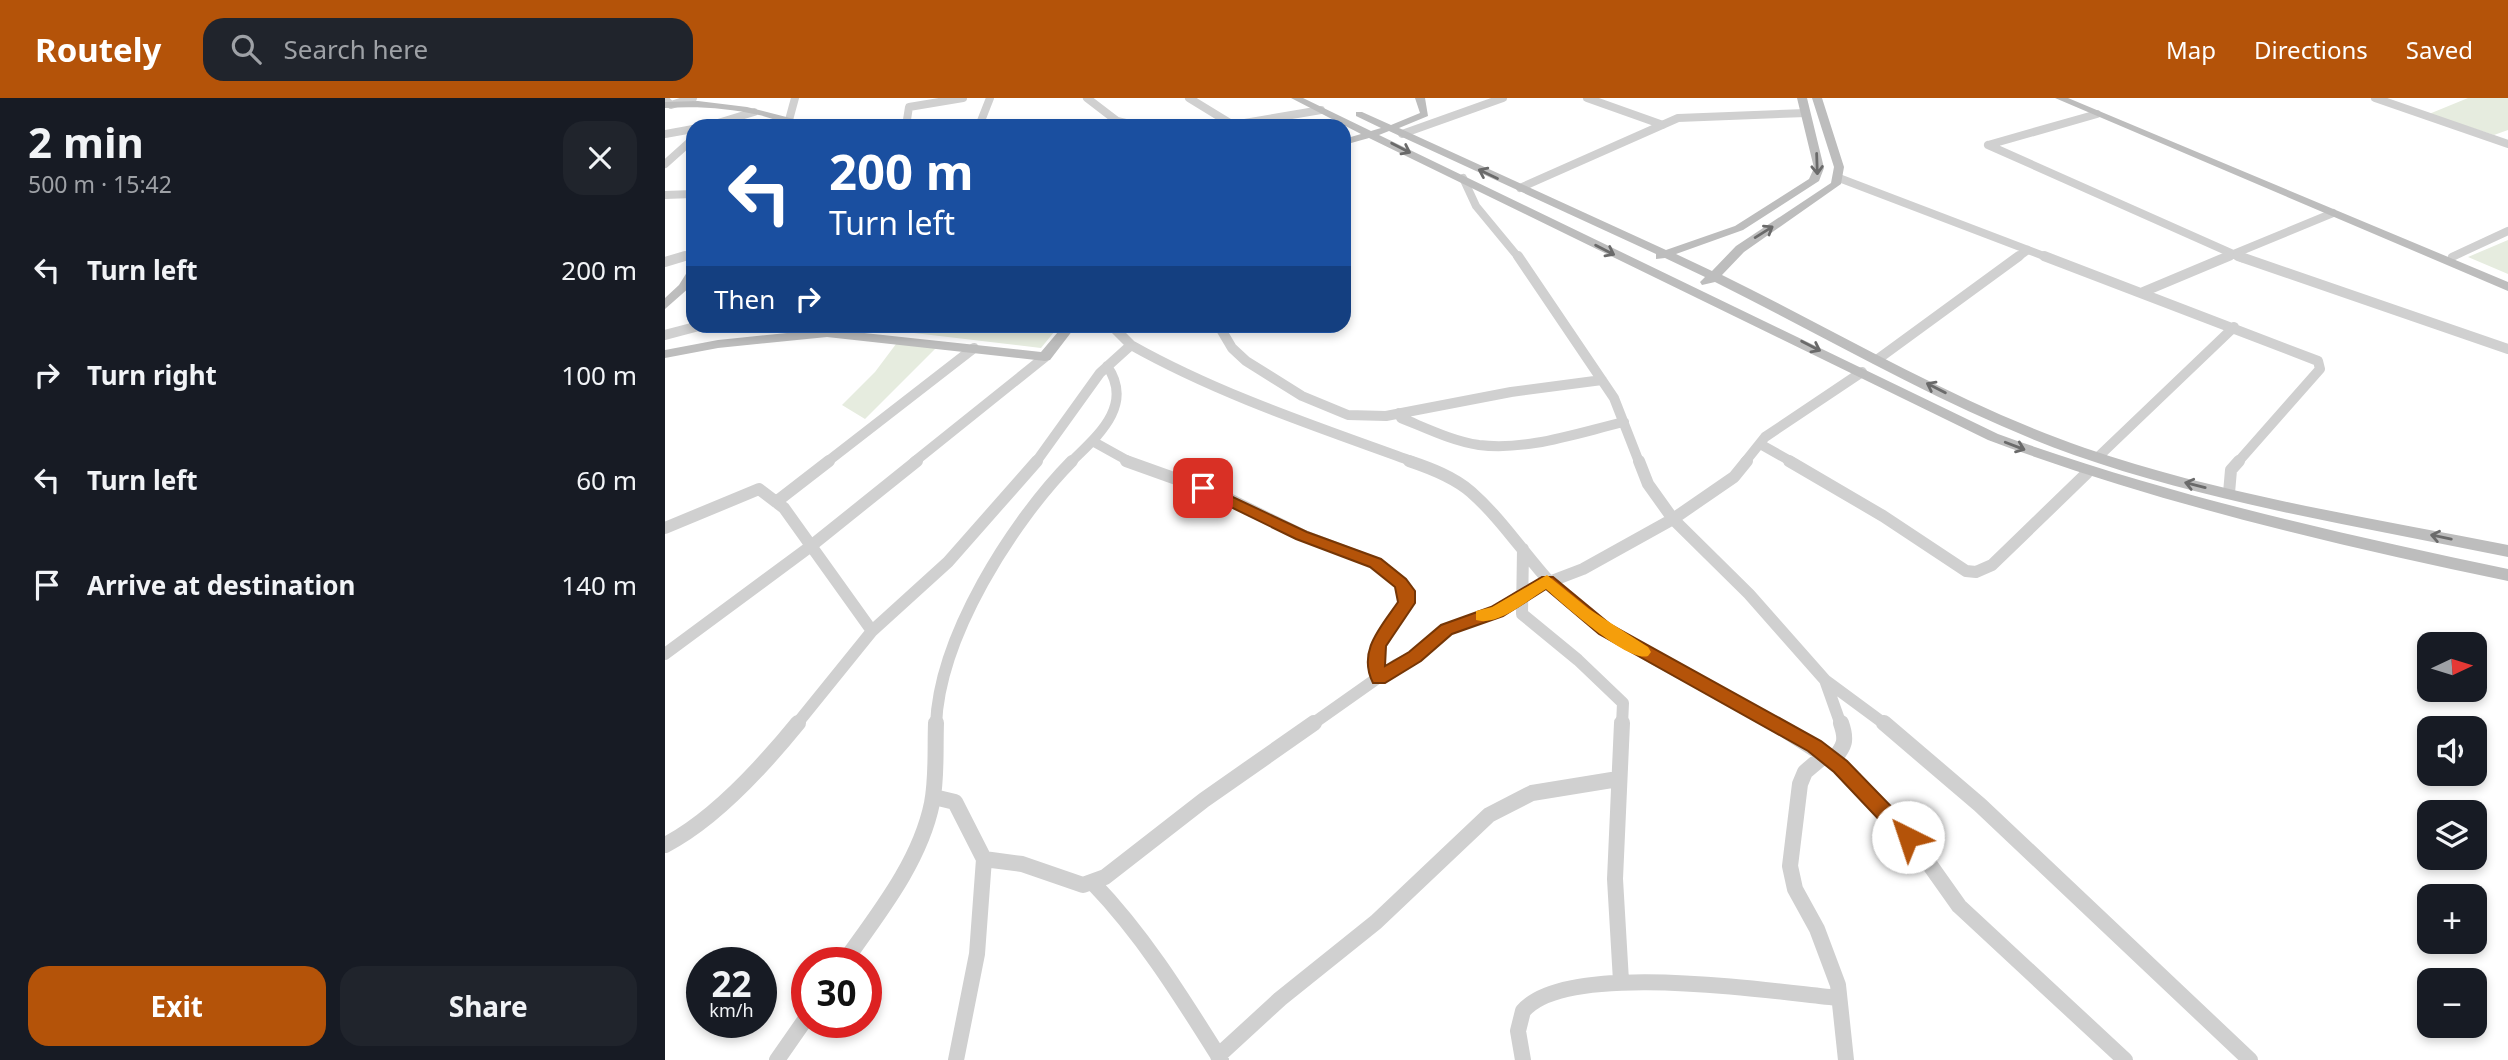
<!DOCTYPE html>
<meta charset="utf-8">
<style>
body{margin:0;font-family:"Noto Sans",sans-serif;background:#20242c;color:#f1f3f6;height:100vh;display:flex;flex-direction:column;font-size:26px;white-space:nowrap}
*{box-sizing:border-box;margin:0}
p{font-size:23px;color:#9ea1a6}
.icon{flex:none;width:38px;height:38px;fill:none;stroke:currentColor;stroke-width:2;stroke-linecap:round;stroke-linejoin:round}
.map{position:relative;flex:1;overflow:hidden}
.sheet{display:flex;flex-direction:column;background:#171b24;width:665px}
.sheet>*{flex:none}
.hud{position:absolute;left:21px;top:21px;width:665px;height:214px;border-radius:21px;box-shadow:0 4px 10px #0003;background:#1a4fa0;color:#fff;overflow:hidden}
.needle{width:46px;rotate:86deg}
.controls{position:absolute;left:1752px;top:534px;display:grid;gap:14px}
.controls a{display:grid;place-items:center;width:70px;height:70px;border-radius:14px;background:#171b24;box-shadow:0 4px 10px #0003;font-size:35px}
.speed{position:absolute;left:21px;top:849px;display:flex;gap:14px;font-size:35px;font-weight:700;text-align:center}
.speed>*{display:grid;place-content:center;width:91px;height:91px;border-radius:50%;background:#171b24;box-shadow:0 4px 10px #0003;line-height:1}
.speed small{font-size:18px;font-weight:400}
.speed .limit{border:10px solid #d22;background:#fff;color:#111}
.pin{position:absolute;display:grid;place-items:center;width:60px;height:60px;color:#fff;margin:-30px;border-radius:14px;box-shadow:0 4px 10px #0006}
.me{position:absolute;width:77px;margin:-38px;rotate:319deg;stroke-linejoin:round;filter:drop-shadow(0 0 5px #0008)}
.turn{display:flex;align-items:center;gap:24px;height:147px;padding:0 28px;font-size:32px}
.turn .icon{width:91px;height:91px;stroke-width:2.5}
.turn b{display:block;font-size:49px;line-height:60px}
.then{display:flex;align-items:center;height:66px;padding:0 28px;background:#0003;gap:14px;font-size:26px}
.round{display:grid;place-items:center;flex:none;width:74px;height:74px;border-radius:21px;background:#20242c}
.summary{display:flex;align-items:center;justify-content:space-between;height:119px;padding:0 28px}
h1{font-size:42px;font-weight:700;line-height:52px}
.primary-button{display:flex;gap:14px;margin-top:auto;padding:14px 28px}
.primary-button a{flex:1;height:80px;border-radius:21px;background:#b45309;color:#fff;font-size:28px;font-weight:700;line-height:80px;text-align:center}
.primary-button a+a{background:#20242c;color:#f1f3f6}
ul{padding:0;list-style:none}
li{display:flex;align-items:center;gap:21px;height:105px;padding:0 28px}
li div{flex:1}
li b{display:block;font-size:26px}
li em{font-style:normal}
header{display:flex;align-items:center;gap:42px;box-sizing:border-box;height:98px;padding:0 35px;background:#b45309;color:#fff}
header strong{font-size:33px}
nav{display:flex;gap:38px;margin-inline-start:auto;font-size:24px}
.search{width:490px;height:63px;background:#20242c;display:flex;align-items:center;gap:18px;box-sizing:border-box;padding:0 24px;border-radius:21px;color:#9ea1a6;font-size:26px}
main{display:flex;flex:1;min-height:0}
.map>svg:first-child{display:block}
</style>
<header>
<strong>Routely</strong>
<div class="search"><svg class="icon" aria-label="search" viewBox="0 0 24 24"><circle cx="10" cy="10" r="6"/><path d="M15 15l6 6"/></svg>Search here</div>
<nav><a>Map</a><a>Directions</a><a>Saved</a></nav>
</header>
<main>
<section class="sheet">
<div class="summary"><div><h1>2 min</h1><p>500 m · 15:42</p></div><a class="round"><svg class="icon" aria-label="close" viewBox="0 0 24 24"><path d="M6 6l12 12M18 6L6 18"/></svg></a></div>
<ul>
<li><svg class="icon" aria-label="left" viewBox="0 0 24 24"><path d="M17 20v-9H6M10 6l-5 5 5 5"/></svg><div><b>Turn left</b></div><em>200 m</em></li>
<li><svg class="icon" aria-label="right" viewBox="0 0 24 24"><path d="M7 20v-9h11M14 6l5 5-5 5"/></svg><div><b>Turn right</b></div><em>100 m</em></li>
<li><svg class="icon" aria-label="left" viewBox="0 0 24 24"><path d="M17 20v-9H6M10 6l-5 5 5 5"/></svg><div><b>Turn left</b></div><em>60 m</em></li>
<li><svg class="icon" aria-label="arrive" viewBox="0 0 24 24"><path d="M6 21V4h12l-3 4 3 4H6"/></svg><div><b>Arrive at destination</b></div><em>140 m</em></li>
</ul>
<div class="primary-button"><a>Exit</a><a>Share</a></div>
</section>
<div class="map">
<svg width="1843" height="962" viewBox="0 0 1843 962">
<rect width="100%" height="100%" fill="#fff"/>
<path fill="#e6ecdf" d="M1803 0H1843V32L1829 37 1764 16Z
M1843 142V176L1803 159Z
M233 228H394L376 250 232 233Z
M231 246 271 250 200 321 177 307 210 274Z"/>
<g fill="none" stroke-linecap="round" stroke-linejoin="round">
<path stroke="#d0d0d0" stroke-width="8" d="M422 0 452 23 474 28
M524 0 568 27
M922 0 998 27
M1710 0 1843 46
M0 1 6 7 28 0
M124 22 130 0
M43 28 89 14
M241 28 244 9 298 0
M314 28 325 0
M562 28 656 12
M0 36 28 31
M737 36 838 0
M1323 47 1577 160
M1323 47 1432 16
M0 66 28 41
M798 80 811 108 854 160
M1174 80 1384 160
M855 90 1013 20 1141 15
M0 97 28 96
M1787 159 1843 133
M14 160 28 156
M1352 160 1363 152
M1559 160 1668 115"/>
<path stroke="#d0d0d0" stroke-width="10" d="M853 158 949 300 974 364
M1379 158 1653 263 1655 271 1573 364
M1573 158 1843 251
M0 164 20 158
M1478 194 1564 158
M554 228 567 250 581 263 637 298 683 317 721 318 846 294 937 282
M0 237 34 228
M466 247C555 297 653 329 749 364
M1213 261 1354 158
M734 315 736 320C761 330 787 343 814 347 862 353 912 335 959 324
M429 344 465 364
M1095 346 1127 364
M1433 359 1569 229
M162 364 309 250
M249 364 380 259
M371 364 435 275 466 247 447 228
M406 364C431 339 470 308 442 268
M1080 364 1100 339 1197 274"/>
<path stroke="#d0d0d0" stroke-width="12" d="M461 363 556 397 637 437 711 465 736 484 742 494V504L713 552 714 580
M744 363C765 370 789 379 806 394 848 431 873 481 918 515 977 560 1047 590 1112 627
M974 363 983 386 1008 421 1084 496 1160 582 1221 627
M1124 363 1218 418 1301 473 1311 474 1327 467 1422 375
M1564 395 1566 372 1574 363
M111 404 164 363
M0 430 94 391 119 410 207 533 283 464 372 363
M858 451 857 516 913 562 958 605 957 627
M0 556 146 448 252 363
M1160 582 1176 627
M131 627 207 533
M271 627C274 539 347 424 407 363
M646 627 731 567 750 558 781 532 832 513 863 492 918 471 1008 421 1069 379 1082 363"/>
<path stroke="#d0d0d0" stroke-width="16" d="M1109 625 1176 668 1255 753 1294 808 1460 962
M1219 625 1315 707 1585 962
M1160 657 1140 674 1135 686 1125 768 1130 791 1152 831 1173 887 1181 962
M1168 662C1180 648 1182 642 1176 625
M269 699 290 704 319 761 312 856 291 962
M0 747C49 722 98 668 133 625
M319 761 357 766 418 787 440 779 539 702 649 625
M428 785C479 838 517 900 556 962
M179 864C213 816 255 764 267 705 272 679 270 652 271 625
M956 883 950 781 957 625
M553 958 615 901 711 824 824 717 867 695 953 681
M112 962 142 919
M858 962 853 933 858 913C902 861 1109 894 1174 900"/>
<path fill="#bdbdbd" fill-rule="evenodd" d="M626 0H638L706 33 716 30 691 18V14H697L726 27 755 15 750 0H760L763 18 734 30 1001 152 1070 128 1144 81 1149 70 1132 0H1142L1159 70 1154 83 1078 132 1011 156 1047 173 1071 148 1166 85 1169 69 1147 0H1157L1179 69 1176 86 1079 154 1057 177C1177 236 1293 306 1420 350 1557 397 1702 419 1843 447V459C1698 429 1549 406 1409 357 1284 312 1168 243 1050 184L1037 187 1035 184 1040 179 1000 160 991 161V156L724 33 714 37 1333 336C1500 396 1670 435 1843 471V483C1666 446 1492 405 1323 342L704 40 679 47V41L696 36Z
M1390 0H1403L1843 184V193Z
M33 3 82 9 133 22 135 28C123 28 108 20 94 17 63 10 32 8 0 10V4Z
M28 170 25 189 0 211V200L14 187 24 171Z
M398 228H411L385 262 380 263 162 239 53 250 0 260V252L53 242 162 231 376 254Z"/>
</g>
<defs><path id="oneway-shaft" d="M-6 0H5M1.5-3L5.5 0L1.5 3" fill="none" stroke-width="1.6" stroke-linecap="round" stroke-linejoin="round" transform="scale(1.75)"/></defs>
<g stroke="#6a6a6a">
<use href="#oneway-shaft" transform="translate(736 50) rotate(27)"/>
<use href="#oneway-shaft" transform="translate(1152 66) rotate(88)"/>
<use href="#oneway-shaft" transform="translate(823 76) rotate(-155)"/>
<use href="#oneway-shaft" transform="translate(1099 134) rotate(-32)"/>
<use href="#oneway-shaft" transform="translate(940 152) rotate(27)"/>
<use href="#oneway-shaft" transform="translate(1146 248) rotate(27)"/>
<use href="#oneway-shaft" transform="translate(1271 290) rotate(-153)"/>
<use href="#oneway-shaft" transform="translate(1350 348) rotate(21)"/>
<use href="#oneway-shaft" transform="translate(1530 387) rotate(-166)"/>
<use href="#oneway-shaft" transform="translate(1776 439) rotate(-168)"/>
</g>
<path fill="#b45309" stroke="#753606" stroke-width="2" d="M538 385 642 434 716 461 741 481 750 493V505L721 548 720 568 744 554 776 527 826 509 877 479H888L946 527 1156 643 1182 663 1250 733 1253 739 1250 745 1243 748 1236 745 1169 674 1143 653 934 536 881 491 838 518 787 536 756 563 720 585H708C692 553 716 529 733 504L730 489 705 469 631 441 533 393V387Z"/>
<path fill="#f59e0b" d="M882 477 924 511 983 549 986 554 983 558C963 565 898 506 881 491 863 502 833 529 811 522V513L827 509Z"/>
</svg>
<div class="controls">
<a><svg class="needle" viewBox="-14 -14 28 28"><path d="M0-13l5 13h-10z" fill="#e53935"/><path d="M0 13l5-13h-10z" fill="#9ea1a6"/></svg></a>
<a><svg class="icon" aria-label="sound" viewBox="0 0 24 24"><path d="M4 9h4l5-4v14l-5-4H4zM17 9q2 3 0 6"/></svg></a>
<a><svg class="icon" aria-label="layers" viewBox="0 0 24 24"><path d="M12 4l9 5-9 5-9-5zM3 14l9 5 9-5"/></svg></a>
<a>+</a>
<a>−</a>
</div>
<div class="speed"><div>22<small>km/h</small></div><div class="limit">30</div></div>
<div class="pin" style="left:538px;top:390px;background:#d93025"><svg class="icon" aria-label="arrive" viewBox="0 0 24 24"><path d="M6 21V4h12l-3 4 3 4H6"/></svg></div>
<svg class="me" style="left:1243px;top:739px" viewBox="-20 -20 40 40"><circle r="19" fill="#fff"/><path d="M0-13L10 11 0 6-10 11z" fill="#b45309"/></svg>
<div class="hud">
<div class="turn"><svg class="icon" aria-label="left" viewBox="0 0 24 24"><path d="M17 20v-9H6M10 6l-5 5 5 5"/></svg><div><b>200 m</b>Turn left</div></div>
<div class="then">Then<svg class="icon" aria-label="right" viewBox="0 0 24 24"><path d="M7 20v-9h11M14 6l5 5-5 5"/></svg></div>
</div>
</div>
</main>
